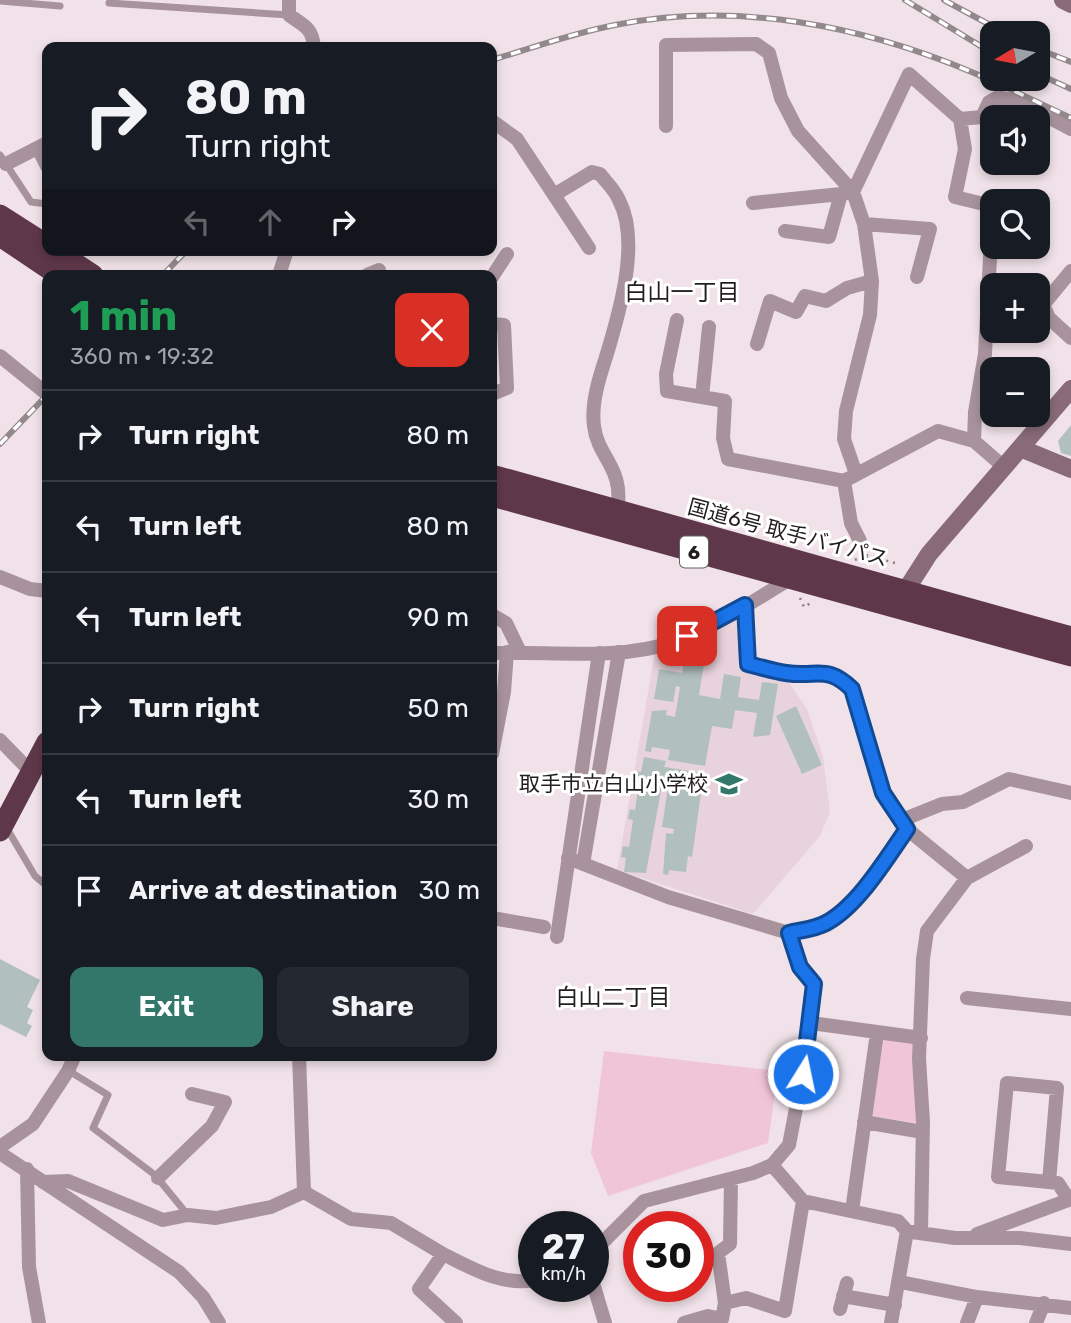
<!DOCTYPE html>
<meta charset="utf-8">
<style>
body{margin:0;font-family:Rubik,"Noto Sans JP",sans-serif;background:#242831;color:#f1f3f6;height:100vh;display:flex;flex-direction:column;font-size:26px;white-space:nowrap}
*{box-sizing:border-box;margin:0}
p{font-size:23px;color:#9ea1a6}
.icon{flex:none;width:38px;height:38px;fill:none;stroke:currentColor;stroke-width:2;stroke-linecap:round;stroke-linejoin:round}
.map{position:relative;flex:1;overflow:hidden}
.side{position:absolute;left:42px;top:270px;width:455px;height:791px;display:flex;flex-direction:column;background:#171b24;border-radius:14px;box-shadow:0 4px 10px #0003}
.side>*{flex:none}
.banner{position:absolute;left:42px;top:42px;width:455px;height:214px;border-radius:14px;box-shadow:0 4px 10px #0003;background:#171b24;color:#f1f3f6;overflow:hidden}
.needle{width:46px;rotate:260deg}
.tools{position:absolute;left:980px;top:21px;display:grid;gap:14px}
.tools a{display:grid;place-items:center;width:70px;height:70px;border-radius:14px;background:#171b24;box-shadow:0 4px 10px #0003;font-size:35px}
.speed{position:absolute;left:518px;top:1211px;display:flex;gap:14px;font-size:35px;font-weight:700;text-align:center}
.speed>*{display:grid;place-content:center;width:91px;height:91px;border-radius:50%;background:#171b24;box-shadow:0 4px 10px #0003;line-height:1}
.speed small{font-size:18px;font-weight:400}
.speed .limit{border:10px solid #d22;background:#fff;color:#111}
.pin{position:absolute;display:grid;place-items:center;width:60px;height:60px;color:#fff;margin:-30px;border-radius:14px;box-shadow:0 4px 10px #0006}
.me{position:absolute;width:77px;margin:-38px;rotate:10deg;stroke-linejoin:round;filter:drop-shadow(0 0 5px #0008)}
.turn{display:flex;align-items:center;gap:24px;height:147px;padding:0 28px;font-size:32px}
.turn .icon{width:91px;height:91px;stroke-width:2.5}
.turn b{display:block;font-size:49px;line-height:60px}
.lanes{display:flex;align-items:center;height:66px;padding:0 28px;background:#0003;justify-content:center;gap:35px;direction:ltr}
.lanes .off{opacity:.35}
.round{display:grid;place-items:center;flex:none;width:74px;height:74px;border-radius:14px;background:#242831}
.head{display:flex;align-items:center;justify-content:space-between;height:119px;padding:0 28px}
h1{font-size:42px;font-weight:700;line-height:52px;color:#1e9e55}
.cta{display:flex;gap:14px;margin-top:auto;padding:14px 28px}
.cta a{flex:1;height:80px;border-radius:14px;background:#33776a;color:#fff;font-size:28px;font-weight:700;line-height:80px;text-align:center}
.cta a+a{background:#242831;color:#f1f3f6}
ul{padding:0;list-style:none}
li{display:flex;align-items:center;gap:21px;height:91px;padding:0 28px;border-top:2px solid #363941}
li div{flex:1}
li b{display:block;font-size:26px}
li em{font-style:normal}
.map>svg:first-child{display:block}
</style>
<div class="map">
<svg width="1071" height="1323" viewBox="0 0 1071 1323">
<rect width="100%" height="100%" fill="#f0e2e8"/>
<path fill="#e8d2db" d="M743 617 738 666 787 680 807 709 823 756 830 812 820 836 753 914 617 870 655 652Z"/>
<path fill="#f1c5d8" d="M877 1033 921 1038 916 1123 871 1116Z
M604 1051 778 1071 768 1143 608 1196 591 1153Z"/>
<path fill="#b2c0bd" d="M1071 425V456L1061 453 1058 441Z
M685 654 705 658 699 695 720 699 724 674 741 677 738 697 759 700 762 682 778 684 770 735 753 737 757 713 735 710 732 729 712 726 705 766 668 760 670 750 652 747 651 752 645 751 652 711 667 710 666 715 675 717 680 687 676 686 673 702 654 699 659 669 682 673Z
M796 706 822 765 802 774 776 716Z
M644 757 666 761 664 767 704 773 692 857 688 856 686 872 669 870 668 875 663 874 666 833 673 834 674 829 662 827 668 787 662 786 663 778H660L662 785 646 873 624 872 626 858 621 857 623 846 629 847 633 820 628 819 630 809 635 810 639 783 634 782 636 771 641 772Z
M0 959 40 980 27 1007 33 1010 27 1023 32 1026 26 1037 0 1024Z"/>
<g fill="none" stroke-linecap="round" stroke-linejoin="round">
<path stroke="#887f83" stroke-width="2.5" stroke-dasharray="2 5" stroke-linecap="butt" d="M866 555 895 563
M855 560 866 555 870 564
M800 598 804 607 811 603"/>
<path stroke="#a8939c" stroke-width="7" d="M0 1 60 6
M109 3 289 15
M0 155 31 202 47 204
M6 827 35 876 47 886
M69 1071 108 1095 93 1128 155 1175 187 1214"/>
<path stroke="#a8939c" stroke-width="14" d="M289 0V15C304 26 312 27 314 47
M960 119 982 117 989 102 998 97 1020 102 1071 129
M492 121 517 139 589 248
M666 126V45L756 44 769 53 781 98 798 131 853 192 864 224 872 281 870 315 846 411 844 439 856 474
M38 148 47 166
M6 164 47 143
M554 195 592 172 600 174C606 182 615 190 619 200 641 242 619 314 606 357 599 378 591 404 594 426 598 459 625 467 617 512
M753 203 841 194
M864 224 930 229 917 277
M785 231 829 237 841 194 853 192 909 74 960 119 965 149 955 197 992 206
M1071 271 1043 305 1049 318 1071 338
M279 275 287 250
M367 275 379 270
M492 277 507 254
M677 320 666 374 667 391 725 401 723 438 728 459 844 481 938 431 974 441 1004 467
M492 324 504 325 507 388 492 394
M757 344 770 301 796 312 805 296 826 301 847 288 872 281
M0 356 47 394
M702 397 709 327
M974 441 975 412 985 354 992 219
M844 481 851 523 860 541
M0 577 30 589 47 591
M492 615 506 623 520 652
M492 653C551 651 617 661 674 642 716 627 754 600 792 578
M0 740 31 772
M492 754 504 692 507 652
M902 820 942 804 963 802 1009 779 1071 793
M907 829 967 878
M568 858 668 897 789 933
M583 864 619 652
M492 918 544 927
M557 937 599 653
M967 998 1071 1009
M811 1023 921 1038
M299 1055 304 1192
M864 1122 923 1132
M0 1147 33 1124 68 1071 75 1055
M0 1153 179 1272 203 1297 219 1323
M772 1165 803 1201 898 1221 907 1231 891 1323
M27 1169 29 1267 39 1323
M158 1178 212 1126 225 1102 192 1094
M43 1182 68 1181 163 1220 188 1215 216 1218 271 1207 304 1192
M1049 1182 1057 1088 1007 1083 998 1177 1058 1183 1069 1200
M304 1192 351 1219 391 1223 443 1254
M852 1211 877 1033
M912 1232 955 1238H1020L1071 1244
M921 1233 923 1122 919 1059 923 959 927 931 967 878 1026 846
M977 1234 1071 1199
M593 1252 644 1201 753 1173 772 1165 789 1145 807 1051 814 984 801 967 789 933C801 930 815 929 826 923 861 905 885 860 907 829L883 793 852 689C826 664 817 677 786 673 773 671 760 667 748 664L745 605
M900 1282 977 1297 1071 1308
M593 1283 605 1323
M843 1296 895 1305
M725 1303 718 1253 730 1244 731 1179
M840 1309 847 1283
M456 1323 419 1289 443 1254C472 1268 500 1286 534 1280
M684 1323 708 1316 722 1319 725 1303 746 1298 785 1311 803 1201
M967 1323 977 1297
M1036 1323 1044 1303"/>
<path stroke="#896b78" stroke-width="18" d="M1063 0 1071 4
M1020 448 1071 469
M899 601 929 554 1071 389"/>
<path stroke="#5f374a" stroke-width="21" d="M0 215 47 245
M0 236 58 275
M55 250 93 275
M492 475 1071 637
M492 496 1071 656
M0 831 47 742"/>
<defs>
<path id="rail" d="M905 0 992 53
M944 0 1005 33
M1038 49 1071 62
M492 60C532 48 573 33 615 25 737 1 861 25 974 73 1007 87 1039 103 1071 118
M1038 74 1071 89
M163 275 187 250
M0 444 47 395"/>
</defs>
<use href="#rail" stroke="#93898d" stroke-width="6"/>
<use href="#rail" stroke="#fff" stroke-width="3.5" stroke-dasharray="10" stroke-linecap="butt"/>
</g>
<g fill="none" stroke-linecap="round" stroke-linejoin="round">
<defs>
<path id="route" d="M687 636 745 605 748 664C760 667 773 671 786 673 817 678 826 664 852 689L883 793 907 829C886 859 858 906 826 923 815 929 801 930 789 933L800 967 814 984 803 1074"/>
</defs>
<use href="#route" stroke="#114b97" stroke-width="18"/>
<use href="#route" stroke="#1a73e8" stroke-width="12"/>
</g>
<defs>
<symbol id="school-bare" viewBox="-9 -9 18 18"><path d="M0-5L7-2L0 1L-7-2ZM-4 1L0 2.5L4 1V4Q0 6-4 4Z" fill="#33776a" stroke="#fff" stroke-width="2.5" paint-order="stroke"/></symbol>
</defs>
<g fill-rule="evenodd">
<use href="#school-bare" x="710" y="765" width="38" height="38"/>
</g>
<g text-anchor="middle" stroke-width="6" stroke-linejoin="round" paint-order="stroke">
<rect fill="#fff" stroke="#646162" stroke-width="2" x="680" y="536.5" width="28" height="31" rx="5"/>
<g font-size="19" font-weight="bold" fill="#221d1f">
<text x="694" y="559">6</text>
</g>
<g font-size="21" fill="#221d1f" stroke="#fff">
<text transform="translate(788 533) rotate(15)" y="7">国道6号 取手バイパス</text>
</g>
<g font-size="21" fill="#221d1f" stroke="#fff" text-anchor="end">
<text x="708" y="791">取手市立白山小学校</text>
</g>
<g font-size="23" fill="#221d1f" stroke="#fff">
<text x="682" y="300">白山一丁目</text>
<text x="613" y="1005">白山二丁目</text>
</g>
</g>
</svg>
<div class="tools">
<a><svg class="needle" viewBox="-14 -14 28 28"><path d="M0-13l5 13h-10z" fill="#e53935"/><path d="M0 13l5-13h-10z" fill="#9ea1a6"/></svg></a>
<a><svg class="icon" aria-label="sound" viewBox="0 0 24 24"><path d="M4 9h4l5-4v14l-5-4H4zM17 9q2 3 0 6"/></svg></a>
<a><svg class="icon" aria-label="search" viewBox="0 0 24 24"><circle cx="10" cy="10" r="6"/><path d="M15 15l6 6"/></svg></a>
<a>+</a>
<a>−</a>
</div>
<div class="speed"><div>27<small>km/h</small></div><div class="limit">30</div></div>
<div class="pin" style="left:687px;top:636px;background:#d93025"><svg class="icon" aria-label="arrive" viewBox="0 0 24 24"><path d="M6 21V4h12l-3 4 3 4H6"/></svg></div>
<svg class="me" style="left:803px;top:1074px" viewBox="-20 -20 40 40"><circle r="17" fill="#1a73e8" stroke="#fff" stroke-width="3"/><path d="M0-11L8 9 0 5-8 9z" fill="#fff"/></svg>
<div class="banner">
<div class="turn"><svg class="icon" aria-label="right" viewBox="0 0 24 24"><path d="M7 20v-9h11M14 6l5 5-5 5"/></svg><div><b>80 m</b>Turn right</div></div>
<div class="lanes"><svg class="icon off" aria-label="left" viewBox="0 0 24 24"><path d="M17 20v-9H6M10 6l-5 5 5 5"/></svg><svg class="icon off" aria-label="ahead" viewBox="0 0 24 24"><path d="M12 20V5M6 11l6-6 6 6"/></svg><svg class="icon" aria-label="right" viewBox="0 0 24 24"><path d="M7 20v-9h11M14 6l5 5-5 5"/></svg></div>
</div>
<section class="side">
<div class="head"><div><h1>1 min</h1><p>360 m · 19:32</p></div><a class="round" style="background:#d93025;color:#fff"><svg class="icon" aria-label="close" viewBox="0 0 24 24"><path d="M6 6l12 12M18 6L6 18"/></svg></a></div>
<ul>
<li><svg class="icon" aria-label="right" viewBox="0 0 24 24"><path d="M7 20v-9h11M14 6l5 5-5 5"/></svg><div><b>Turn right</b></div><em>80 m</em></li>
<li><svg class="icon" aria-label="left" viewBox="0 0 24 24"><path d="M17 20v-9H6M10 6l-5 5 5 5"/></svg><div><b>Turn left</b></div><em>80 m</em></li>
<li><svg class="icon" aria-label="left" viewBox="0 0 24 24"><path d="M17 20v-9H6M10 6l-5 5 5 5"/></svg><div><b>Turn left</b></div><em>90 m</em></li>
<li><svg class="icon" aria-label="right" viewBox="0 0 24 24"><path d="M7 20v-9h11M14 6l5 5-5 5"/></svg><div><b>Turn right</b></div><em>50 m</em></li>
<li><svg class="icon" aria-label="left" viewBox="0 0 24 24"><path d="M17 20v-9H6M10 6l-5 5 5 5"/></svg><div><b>Turn left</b></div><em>30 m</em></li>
<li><svg class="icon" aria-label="arrive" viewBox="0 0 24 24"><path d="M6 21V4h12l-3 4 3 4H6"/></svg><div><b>Arrive at destination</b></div><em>30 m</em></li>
</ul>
<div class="cta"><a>Exit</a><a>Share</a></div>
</section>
</div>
